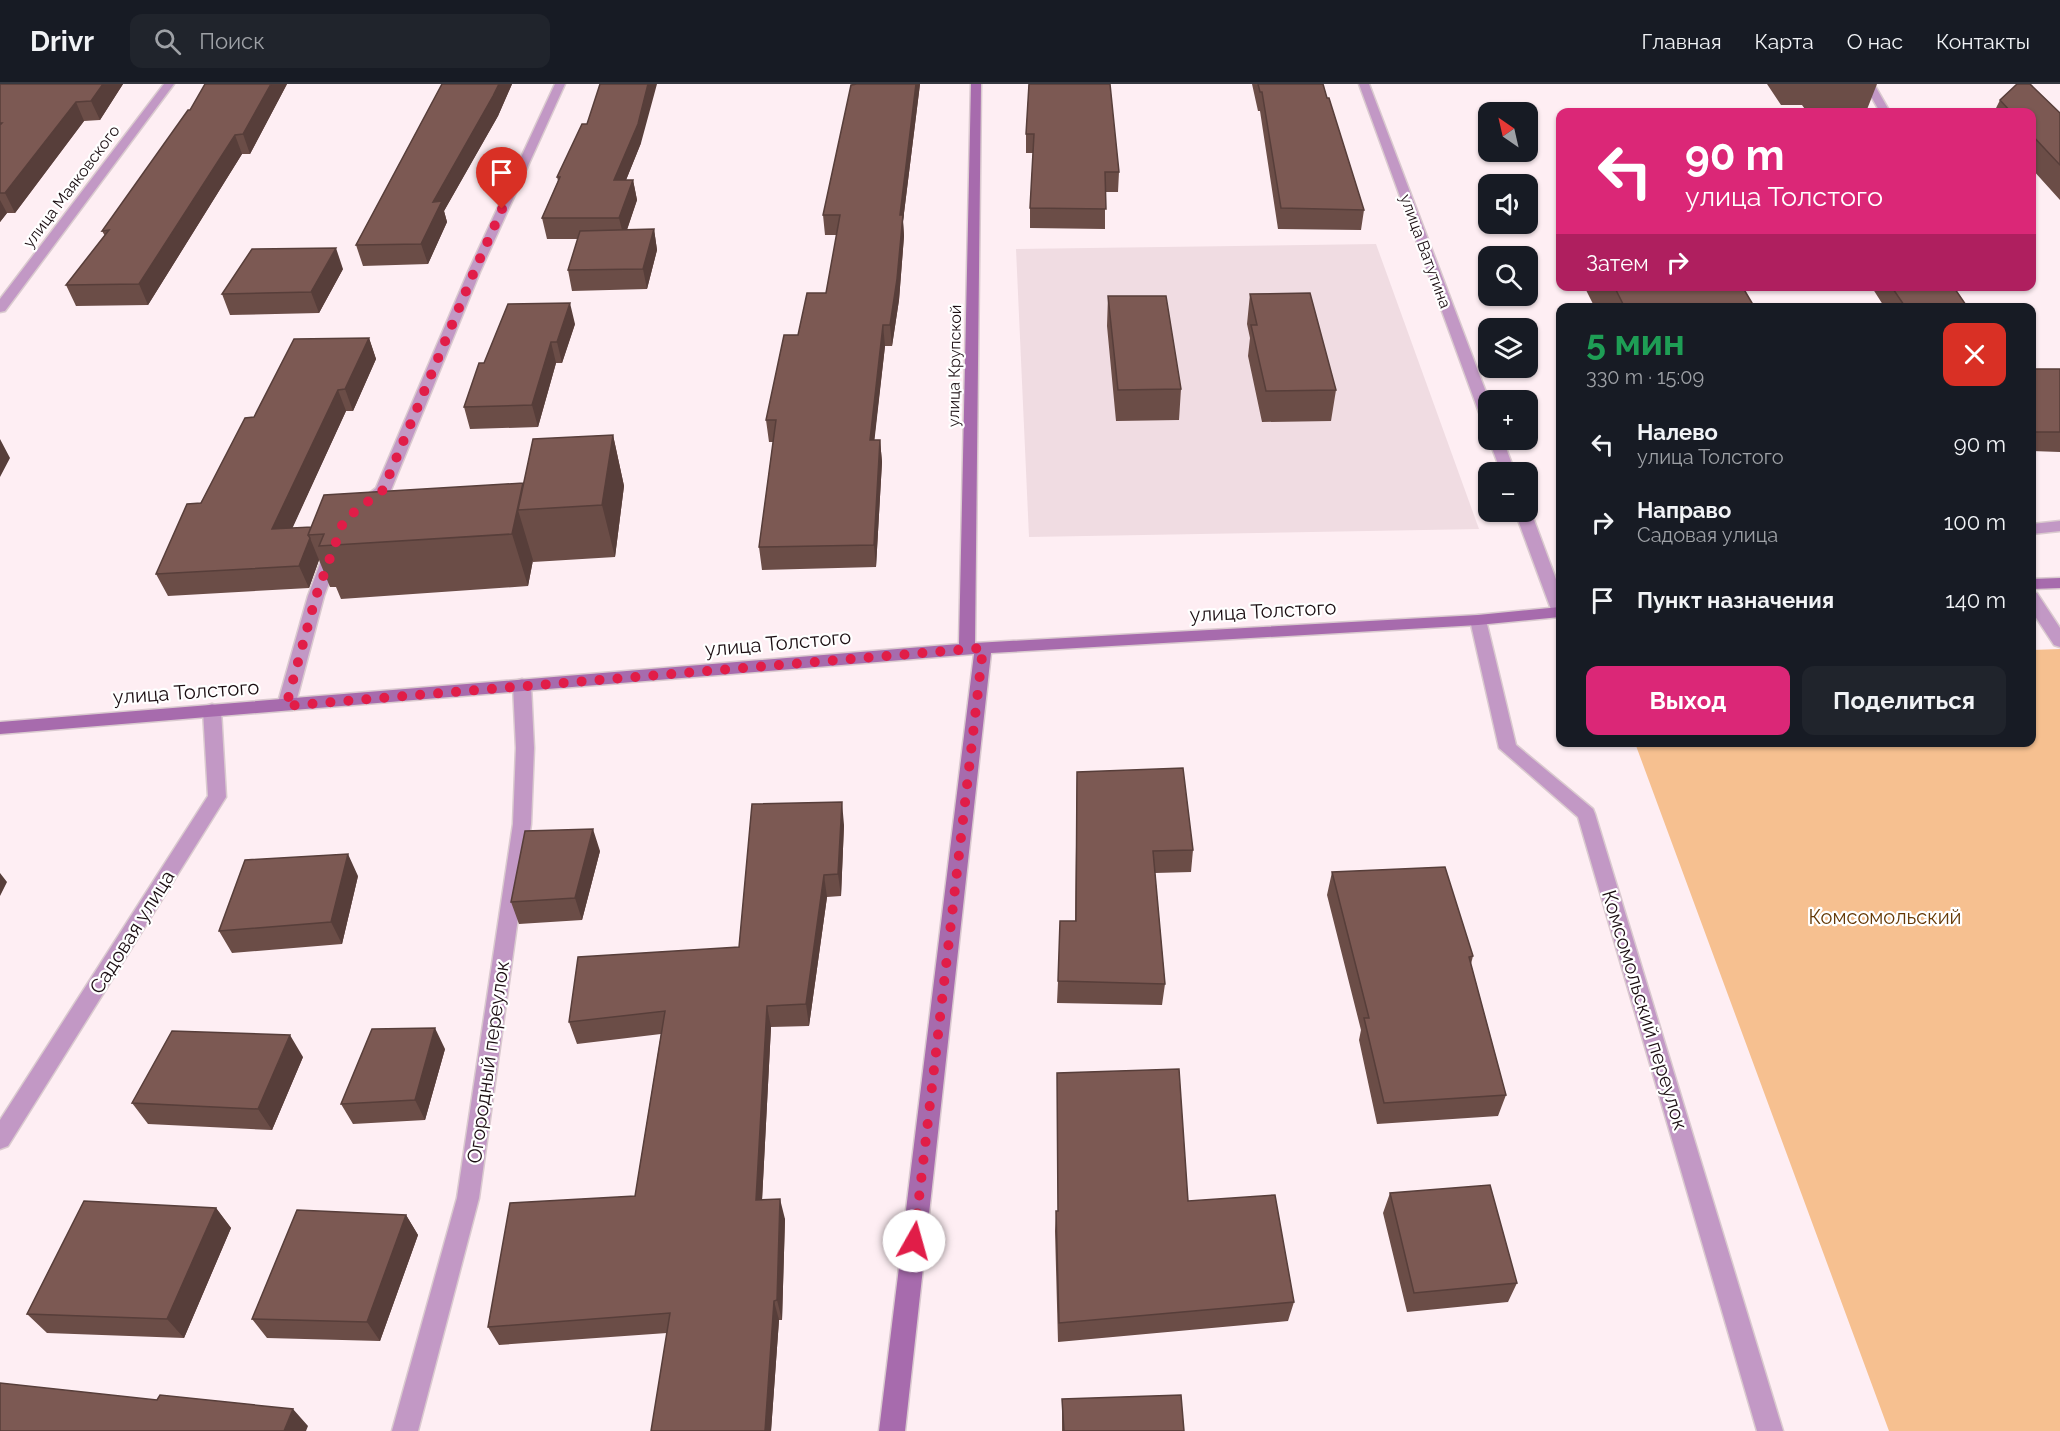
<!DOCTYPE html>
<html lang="ru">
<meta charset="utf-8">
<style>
body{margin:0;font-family:Raleway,sans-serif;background:#20242c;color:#f1f3f6;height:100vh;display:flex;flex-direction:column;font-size:22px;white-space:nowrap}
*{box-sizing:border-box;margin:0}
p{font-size:20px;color:#9ea1a6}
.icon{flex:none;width:33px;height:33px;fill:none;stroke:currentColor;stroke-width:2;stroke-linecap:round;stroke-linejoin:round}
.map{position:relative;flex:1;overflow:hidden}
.details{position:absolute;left:1556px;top:219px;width:480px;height:444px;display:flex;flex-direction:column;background:#171b24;border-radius:12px;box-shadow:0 2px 4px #0004}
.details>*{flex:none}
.banner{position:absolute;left:1556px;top:24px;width:480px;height:183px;border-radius:12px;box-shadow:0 2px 4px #0004;background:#db2777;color:#fff;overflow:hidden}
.needle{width:39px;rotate:326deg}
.buttons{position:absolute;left:1478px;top:18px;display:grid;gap:12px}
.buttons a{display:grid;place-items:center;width:60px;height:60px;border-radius:12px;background:#171b24;box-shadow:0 2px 4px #0004;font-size:30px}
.pin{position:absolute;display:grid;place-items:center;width:51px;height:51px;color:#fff;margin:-62px -26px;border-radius:50% 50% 50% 0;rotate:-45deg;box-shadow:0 0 6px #0007}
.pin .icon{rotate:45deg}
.me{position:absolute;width:66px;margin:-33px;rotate:7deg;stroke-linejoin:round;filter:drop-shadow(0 0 4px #0008)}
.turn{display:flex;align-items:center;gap:21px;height:126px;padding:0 30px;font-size:27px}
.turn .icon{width:78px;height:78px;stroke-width:2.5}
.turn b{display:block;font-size:42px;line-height:51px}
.then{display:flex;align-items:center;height:57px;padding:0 30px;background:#0003;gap:12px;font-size:22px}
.round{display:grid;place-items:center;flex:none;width:63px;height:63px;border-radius:12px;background:#20242c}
.headline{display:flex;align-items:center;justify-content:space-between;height:102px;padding:0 30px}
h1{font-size:36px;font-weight:700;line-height:45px;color:#1e9e55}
.cta{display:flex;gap:12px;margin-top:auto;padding:12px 30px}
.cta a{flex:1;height:69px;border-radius:12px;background:#db2777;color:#fff;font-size:24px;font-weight:700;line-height:69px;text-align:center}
.cta a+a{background:#20242c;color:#f1f3f6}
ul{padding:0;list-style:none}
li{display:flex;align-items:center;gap:18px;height:78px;padding:0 30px}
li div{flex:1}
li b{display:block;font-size:22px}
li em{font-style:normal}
header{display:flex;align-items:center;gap:36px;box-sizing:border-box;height:84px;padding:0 30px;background:#171b24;border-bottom:2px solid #363941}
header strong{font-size:28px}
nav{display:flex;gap:33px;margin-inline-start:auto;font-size:21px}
.search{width:420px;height:54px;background:#20242c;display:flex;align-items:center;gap:15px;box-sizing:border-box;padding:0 21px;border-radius:12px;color:#9ea1a6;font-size:22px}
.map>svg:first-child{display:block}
</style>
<header>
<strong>Drivr</strong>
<div class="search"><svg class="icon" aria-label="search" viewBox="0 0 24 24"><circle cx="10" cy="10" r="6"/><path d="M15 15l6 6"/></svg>Поиск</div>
<nav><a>Главная</a><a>Карта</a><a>О нас</a><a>Контакты</a></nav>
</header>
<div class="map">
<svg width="2060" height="1347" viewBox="0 0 2060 1347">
<rect width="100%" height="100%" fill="#feeef3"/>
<path fill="#f0dce2" d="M1376 160 1479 445 1029 453 1016 165Z"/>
<path fill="#f6c090" d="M2060 565V1347H1889L1635 659 2031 658V566Z"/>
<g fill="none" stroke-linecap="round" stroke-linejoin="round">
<defs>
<path id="lane" d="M1864 0H1874L1890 28H1880Z
M2060 437V447L2031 450V440Z
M2031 508 2037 509 2060 544V563L2054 561 2031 526Z"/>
<path id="street" d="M164 0H174L5 227 0 228V215Z
M555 0H565L480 188 391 406 367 425H357L354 422 357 419 376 404 468 188Z
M1359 0H1369L1489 316 1488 338 1481 334Z
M1489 356H1503L1515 388H1501Z
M1527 424 1531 428 1560 506V533L1554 532 1552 528 1515 428H1527Z
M332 464 340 469 324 512 295 622 292 626H280L277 622 308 512 324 469Z
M1478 531 1484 532 1486 536 1516 661 1593 725 1595 730 1783 1347H1757L1578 733 1499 664 1470 536 1472 532Z
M522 595 528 597 531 601 534 664 531 740 479 1114 418 1347H392L457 1114 513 740 516 664 513 601 516 597Z
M212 620 218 622 221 626 226 713 8 1062 0 1065V1036L208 712 203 626 206 622Z"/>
<path id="secondary" d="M971 0H981L975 559 1478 531 1560 523V533L1478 541 991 569 905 1347H879L974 570 0 650V638L959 560Z
M2060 494V504L2031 505V495Z"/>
</defs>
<use href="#lane" stroke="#dacacf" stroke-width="3"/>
<use href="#street" stroke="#dacacf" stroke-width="3"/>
<use href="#secondary" stroke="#dacacf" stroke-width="3"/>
<use href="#lane" fill="#c298c5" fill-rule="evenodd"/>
<use href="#street" fill="#c298c5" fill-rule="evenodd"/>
<use href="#secondary" fill="#a76bad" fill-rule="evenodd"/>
</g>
<path fill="#6b4d47" d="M0 0H123L100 36 84 37 15 129H7L0 138Z
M287 0 250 70H242L148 221 76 222 66 201 105 152 102 147 190 26Z
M442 0H512L498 32 444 127 447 138 428 180 363 182 356 161Z
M857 0H920L903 137 904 152 899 216 892 262H885L874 356H880L882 378 876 483 762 486 759 463 773 358H769L766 336 798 251 826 209 837 151H825L823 131Z
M1029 0 1119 88 1118 108H1105V145L1030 144V124L1033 69H1026V50Z
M1252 0H1323L1327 14 1364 126 1361 146 1278 145 1260 27H1258Z
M1767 0H1877L1866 28H1807L1802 21H1781Z
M2000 16 2060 29V116L2031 84V28H1994Z
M641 59 626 96H633L637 116 627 146 654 145 657 166 647 205 572 207 568 186 578 155H547L542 134 558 97 557 93Z
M343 185 319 229 230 231 222 210Z
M1584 202H1742L1755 224H1595Z
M1871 202H1953L1968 224H1885Z
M1250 210 1336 306 1331 337 1262 338 1248 272 1250 254 1247 240Z
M1108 212 1181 305 1179 336 1116 337 1107 242Z
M575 240 562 279H556L538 343 470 345 464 323 484 279Z
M369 254 376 275 353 327H346L292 444 311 443 523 401 613 351 624 402 615 473 533 478V476L528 502 341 515 336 503H330L319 476 309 504 168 512 156 490 254 333Z
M2031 285H2060V368L2031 367Z
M1077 688 1193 766 1191 788 1155 789 1165 900 1162 921 1057 919 1058 897 1075 837Z
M844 741 841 812 827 813 809 942 771 943 762 1116 785 1135 782 1236H779L771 1347H651L667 1249 499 1261 488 1243 635 1112 661 950 577 960 569 938 739 863Z
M600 767 582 836 519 840 511 818Z
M1332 788 1473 872 1471 880 1506 1011 1498 1032 1377 1040 1359 956 1361 946 1327 811Z
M358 792 342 860 232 869 219 847Z
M445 965 425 1036 353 1040 341 1020Z
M303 973 272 1046 148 1040 132 1019Z
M1057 989 1188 1117 1294 1218 1288 1237 1058 1258 1055 1147 1056 1127H1058Z
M1390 1109 1517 1199 1508 1218 1407 1228 1383 1129Z
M216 1124 231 1144 184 1254 47 1249 27 1230Z
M406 1131 418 1151 380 1257 267 1254 252 1235Z
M1062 1315 1184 1347H1062Z"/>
<path fill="#573e3a" d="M103 0H123L100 36 91 17Z
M271 0H287L250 70 243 50Z
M499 0H512L498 32 444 127 447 138 428 180 421 160 433 118Z
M648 0H657L641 59 618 116 614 96Z
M916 0H920L903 137 904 152 899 216 892 262 890 241 900 131Z
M76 18 84 37 15 129 5 109Z
M235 51 242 70 148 221 139 200Z
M633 96 637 116 624 154 619 134Z
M0 116 7 129 0 138Z
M654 145 657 166 647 205 643 185Z
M336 164 343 185 319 229 311 208Z
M570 219 575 240 562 279 557 258Z
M883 241 885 262 872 378 870 356Z
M369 254 376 275 353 327 345 305Z
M551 258 556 279 538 343 532 321Z
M338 306 346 327 282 467 272 445Z
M613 351 624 402 615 473 602 421Z
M0 355 10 374 0 393Z
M880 356 882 378 876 483 874 461Z
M523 399 530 425 518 426 533 476 528 502 512 450Z
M310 454 319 476 309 504 299 482Z
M842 718 844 741 841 812 838 790Z
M593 745 600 767 582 836 575 814Z
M348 770 358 792 342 860 331 838Z
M0 789 7 798 0 812Z
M824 791 827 813 809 942 806 920Z
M767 922 771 943 761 1136 756 1116Z
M435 944 445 965 425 1036 415 1016Z
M290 951 303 973 272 1046 258 1025Z
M780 1115 785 1135 782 1236 777 1216Z
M216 1124 231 1144 184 1254 167 1235Z
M406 1131 418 1151 380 1257 367 1238Z
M774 1217 779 1236 771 1347H765Z
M293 1325 308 1342 306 1347H284Z"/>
<path fill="#7c5953" stroke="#573e3a" stroke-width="1.5" d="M0 0H103L91 17 76 18 5 109H0V41L2 39H0Z
M205 0H271L243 50 235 51 139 200 66 201 109 146 102 147 188 26H190Z
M442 0H499L493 12 433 118 442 117 421 160 356 161Z
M600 0H648L638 40 614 96H633L619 134H542L560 93H557L582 40H587Z
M857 0H916L900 131H903L897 195 890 241H883L870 356H880L874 461 759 463 776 336H766L784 251H798L807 209H826L840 131H823L851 1Z
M1029 0H1110L1119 88H1105L1106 125 1030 124 1034 50H1026Z
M1258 0H1323L1327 14H1329L1364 126 1281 124 1262 8H1260Z
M2017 0H2030L2060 29V81L2031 50V28H2011L2000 16Z
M654 145 643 185 568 186 580 147Z
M336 164 311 208 222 210 252 165Z
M1614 202H1742L1755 224H1625Z
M1891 202H1953L1968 224H1906Z
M1310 209 1336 306 1266 307 1251 241H1257L1250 210Z
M1108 212H1166L1181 305 1118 306Z
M570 219 557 258H551L532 321 464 323 479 279H484L508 220Z
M369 254 345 305 338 306 272 445 311 443 308 451 310 454 299 482 156 490 187 420 201 419 245 334 254 333 294 255Z
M2031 285H2060V348H2031Z
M613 351 602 421 518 426 533 355Z
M523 399 512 450 319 462 324 450 308 451 324 411Z
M1183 684 1193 766 1153 767 1165 900 1058 897 1060 837H1076L1077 688Z
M842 718 838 790 824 791 806 920 767 922 756 1116 780 1115 777 1216 774 1217 765 1347H651L670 1229 488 1243 510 1119 635 1112 665 927 569 938 578 873 739 863 752 720Z
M593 745 575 814 511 818 525 747Z
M348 770 331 838 219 847 245 776Z
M1445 783 1473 872 1469 873 1506 1011 1384 1019 1364 934H1369L1332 788Z
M435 944 415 1016 341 1020 372 945Z
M172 947 290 951 258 1025 132 1019Z
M1179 985 1188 1117 1275 1111 1294 1218 1059 1239 1056 1127H1058L1057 989Z
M1490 1101 1517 1199 1414 1209 1390 1109Z
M84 1117 216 1124 167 1235 27 1230Z
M297 1126 406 1131 367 1238 252 1235Z
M0 1299 157 1316 160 1311 293 1325 284 1347H0Z
M1181 1311 1184 1347H1064L1062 1315Z"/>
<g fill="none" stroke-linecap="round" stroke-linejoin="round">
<path stroke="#e11d48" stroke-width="10" stroke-dasharray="0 18" d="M502 125 474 188 383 406 344 436 316 512 286 622 983 564 914 1157"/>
</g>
<g text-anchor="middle" stroke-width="4.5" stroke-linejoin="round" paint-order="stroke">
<g font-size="16" fill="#1b0e12" stroke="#fff">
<text transform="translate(71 102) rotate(-53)" y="6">улица Маяковского</text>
<text transform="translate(1426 167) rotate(70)" y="6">улица Ватутина</text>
<text transform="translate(954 282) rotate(-89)" y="6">улица Крупской</text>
</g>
<g font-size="20" fill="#1b0e12" stroke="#fff">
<text transform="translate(1263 527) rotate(-3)" y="7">улица Толстого</text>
<text transform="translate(778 559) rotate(-5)" y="7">улица Толстого</text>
<text transform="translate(186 608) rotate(-4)" y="7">улица Толстого</text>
<text transform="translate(132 848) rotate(-58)" y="7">Садовая улица</text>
<text transform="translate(1645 926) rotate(73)" y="7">Комсомольский переулок</text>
<text transform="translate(488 978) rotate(-82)" y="7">Огородный переулок</text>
</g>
<g font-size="20" fill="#653906" stroke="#fff">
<text x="1885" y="840">Комсомольский</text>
</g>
</g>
</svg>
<div class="buttons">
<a><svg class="needle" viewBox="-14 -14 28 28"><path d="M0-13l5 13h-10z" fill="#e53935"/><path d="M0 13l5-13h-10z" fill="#9ea1a6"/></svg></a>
<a><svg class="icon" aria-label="sound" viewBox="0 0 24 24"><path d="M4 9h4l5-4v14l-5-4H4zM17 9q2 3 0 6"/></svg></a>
<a><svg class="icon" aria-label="search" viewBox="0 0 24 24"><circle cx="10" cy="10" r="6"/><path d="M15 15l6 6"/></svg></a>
<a><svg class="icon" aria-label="layers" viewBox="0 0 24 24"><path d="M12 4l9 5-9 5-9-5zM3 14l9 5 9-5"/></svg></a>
<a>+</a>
<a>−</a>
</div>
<div class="pin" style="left:502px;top:125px;background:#d93025"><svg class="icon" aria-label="arrive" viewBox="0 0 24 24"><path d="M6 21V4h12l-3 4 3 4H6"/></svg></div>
<svg class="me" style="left:914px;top:1157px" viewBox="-20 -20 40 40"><circle r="19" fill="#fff"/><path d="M0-13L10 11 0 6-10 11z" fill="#e11d48"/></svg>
<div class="banner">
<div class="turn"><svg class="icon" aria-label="left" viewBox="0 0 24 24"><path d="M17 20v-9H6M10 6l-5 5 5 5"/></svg><div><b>90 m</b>улица Толстого</div></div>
<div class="then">Затем<svg class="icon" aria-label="right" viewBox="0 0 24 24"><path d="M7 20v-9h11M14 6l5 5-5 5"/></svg></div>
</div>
<section class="details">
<div class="headline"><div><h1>5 мин</h1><p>330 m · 15:09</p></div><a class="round" style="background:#d93025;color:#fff"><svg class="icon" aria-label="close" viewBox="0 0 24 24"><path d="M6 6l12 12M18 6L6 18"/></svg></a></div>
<ul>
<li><svg class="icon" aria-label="left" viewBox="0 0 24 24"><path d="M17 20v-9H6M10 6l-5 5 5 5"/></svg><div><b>Налево</b><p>улица Толстого</p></div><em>90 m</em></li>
<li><svg class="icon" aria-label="right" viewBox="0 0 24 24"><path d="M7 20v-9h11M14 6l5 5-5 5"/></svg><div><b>Направо</b><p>Садовая улица</p></div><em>100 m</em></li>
<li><svg class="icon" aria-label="arrive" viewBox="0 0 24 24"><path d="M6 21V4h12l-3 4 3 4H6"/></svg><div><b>Пункт назначения</b></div><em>140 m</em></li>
</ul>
<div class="cta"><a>Выход</a><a>Поделиться</a></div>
</section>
</div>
